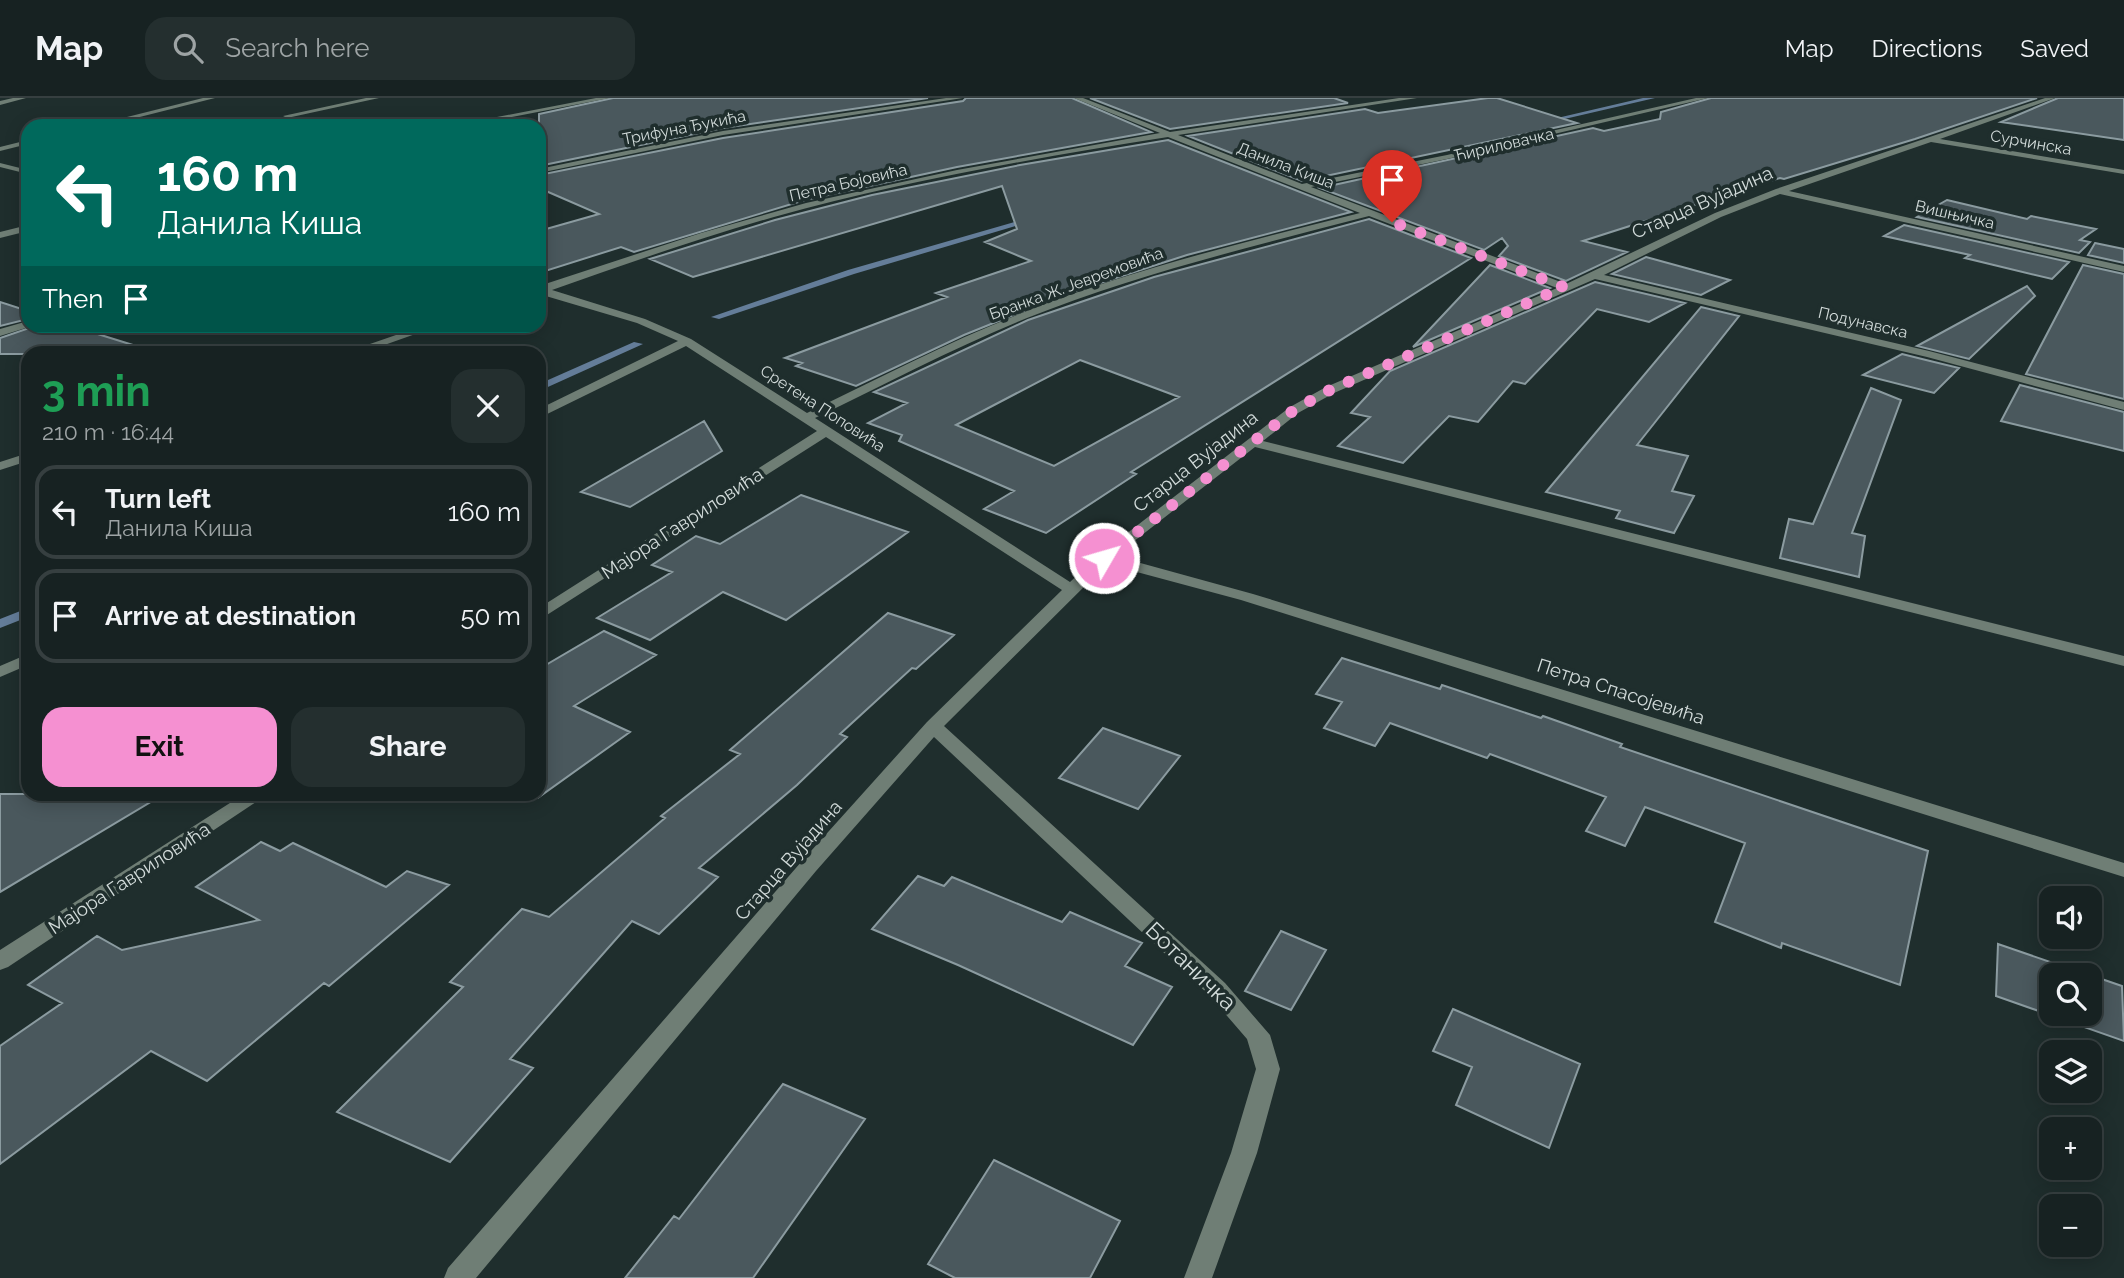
<!DOCTYPE html>
<meta charset="utf-8">
<style>
body{margin:0;font-family:Raleway,sans-serif;background:#242f2f;color:#f1f3f6;height:100vh;display:flex;flex-direction:column;font-size:26px;white-space:nowrap}
*{box-sizing:border-box;margin:0}
p{font-size:23px;color:#9ea4a5}
.icon{flex:none;width:38px;height:38px;fill:none;stroke:currentColor;stroke-width:2;stroke-linecap:round;stroke-linejoin:round}
.map{position:relative;flex:1;overflow:hidden}
.side{position:absolute;left:21px;top:248px;width:525px;height:455px;display:flex;flex-direction:column;background:#172222;border-radius:21px;box-shadow:0 4px 18px #0003,0 0 0 2px #363f40}
.side>*{flex:none}
.hud{position:absolute;left:21px;top:21px;width:525px;height:214px;border-radius:21px;box-shadow:0 4px 18px #0003,0 0 0 2px #363f40;background:#00695c;color:#fff;overflow:hidden}
.tools{position:absolute;left:2039px;top:788px;display:grid;gap:14px}
.tools a{display:grid;place-items:center;width:63px;height:63px;border-radius:14px;background:#172222;box-shadow:0 4px 18px #0003,0 0 0 2px #363f40;font-size:35px}
.pin{position:absolute;display:grid;place-items:center;width:60px;height:60px;color:#fff;margin:-72px -30px;border-radius:50% 50% 50% 0;rotate:-45deg;box-shadow:0 0 7px #0007}
.pin .icon{rotate:45deg}
.me{position:absolute;width:77px;margin:-38px;rotate:52deg;stroke-linejoin:round;filter:drop-shadow(0 0 5px #0008)}
.turn{display:flex;align-items:center;gap:24px;height:147px;padding:0 21px;font-size:32px}
.turn .icon{width:91px;height:91px;stroke-width:2.5}
.turn b{display:block;font-size:49px;line-height:60px}
.then{display:flex;align-items:center;height:66px;padding:0 21px;background:#0003;gap:14px;font-size:26px}
.round{display:grid;place-items:center;flex:none;width:74px;height:74px;border-radius:21px;background:#242f2f}
.summary{display:flex;align-items:center;justify-content:space-between;height:119px;padding:0 21px}
h1{font-size:42px;font-weight:700;line-height:52px;color:#1e9e55}
.button{display:flex;gap:14px;margin-top:auto;padding:14px 21px}
.button a{flex:1;height:80px;border-radius:21px;background:#f590d1;color:#111;font-size:28px;font-weight:700;line-height:80px;text-align:center}
.button a+a{background:#242f2f;color:#f1f3f6}
ul{padding:0;list-style:none}
li{display:flex;align-items:center;gap:21px;height:94px;margin:0 14px 10px;padding:0 7px;border:4px solid #363f40;border-radius:21px}
li div{flex:1}
li b{display:block;font-size:26px}
li em{font-style:normal}
header{display:flex;align-items:center;gap:42px;box-sizing:border-box;height:98px;padding:0 35px;background:#172222;border-bottom:2px solid #363f40}
header strong{font-size:33px}
nav{display:flex;gap:38px;margin-inline-start:auto;font-size:24px}
.search{width:490px;height:63px;background:#242f2f;display:flex;align-items:center;gap:18px;box-sizing:border-box;padding:0 24px;border-radius:21px;color:#9ea4a5;font-size:26px}
.map>svg:first-child{display:block}
</style>
<header>
<strong>Map</strong>
<div class="search"><svg class="icon" aria-label="search" viewBox="0 0 24 24"><circle cx="10" cy="10" r="6"/><path d="M15 15l6 6"/></svg>Search here</div>
<nav><a>Map</a><a>Directions</a><a>Saved</a></nav>
</header>
<div class="map">
<svg width="2124" height="1180" viewBox="0 0 2124 1180">
<rect width="100%" height="100%" fill="#1f2e2d"/>
<g fill="none" stroke-linecap="round" stroke-linejoin="round">
<path fill="#647d99" fill-rule="evenodd" d="M1643 0H1655L1543 26 1540 24Z
M1032 119 1039 121 854 176 719 221 711 219 848 172Z
M634 244 643 246 539 293V286Z
M28 510V519L0 530V521Z"/>
</g>
<path fill="#4a585d" stroke="#8b9ba0" stroke-width="2" fill-rule="evenodd" d="M613 0H928L723 30 539 68V16Z
M966 0H1072L1151 34 957 69 805 102 634 154 621 149 539 175V133L599 116 539 90V77L723 40 963 3Z
M1090 0H1334L1348 5 1170 31Z
M1488 0H1497L1577 25 1302 83 1188 38 1365 11 1378 15Z
M1711 0H2037L1915 41 1784 81 1780 80 1583 143 1627 154 1566 183 1499 158 1508 148 1502 140 1484 152 1320 90 1593 30 1604 33 1660 21 1661 14Z
M2058 0H2124V42L2001 24Z
M1168 42 1351 114 1187 157 1060 198 964 237 856 288 796 268 802 265 785 260 947 199 936 195 1031 163 985 144 1017 131 1002 88 693 179 650 161 775 122 872 97 1020 67Z
M1947 102 2027 121 2031 118 2096 131 2080 142 2090 144 2079 155 1917 119Z
M1369 121 1471 160 1131 374 1136 376 1046 435 984 411 1014 393 899 343 902 337 868 325 907 305 874 294 1028 222 1154 179ZM1080 262 1179 299 1054 368 956 327Z
M1904 127 2069 164 2052 181 1965 160 1970 157 1884 138Z
M2095 145 2124 151V165L2088 157Z
M1646 159 1730 182 1701 197 1612 176Z
M1490 167 1550 190 1413 249Z
M2083 167 2124 176V301L2026 276Z
M1595 184 1685 205 1649 224 1597 211 1525 286 1513 283 1478 324 1449 318 1403 365 1338 348 1370 319 1351 315 1390 273Z
M2027 188 2035 198 1969 261 1917 248Z
M0 204 28 213V221L0 228Z
M1701 209 1739 218 1637 347 1688 358 1672 393 1694 398 1674 435 1616 420 1620 413 1546 394Z
M35 228H72L133 247 132 256H0V240Z
M1902 256 1926 262 1959 270 1934 295 1863 277Z
M2020 287 2124 314V353L2001 323Z
M1871 290 1901 302 1852 435 1865 438 1859 479 1780 460 1789 421 1813 426Z
M704 323 722 353 630 409 581 394Z
M801 397 908 434 786 522 723 494 650 542 597 520 672 474 652 467 696 438 720 446Z
M888 515 954 537 916 571 912 570 840 636 847 639 797 687 699 770 718 779 659 836 632 823 510 961 533 970 450 1064 337 1014 463 889 450 884 522 811 549 819 665 720 661 718 740 656 730 652Z
M604 533 656 557 574 608 630 634 539 699V571Z
M1342 560 1440 591 1442 587 1541 620 1543 618 1622 646 1620 649 1928 753 1900 887 1782 845 1781 850 1715 824 1745 745 1645 709 1625 748 1586 733 1606 699 1490 656 1487 660 1390 625 1375 648 1324 630 1342 604 1316 596Z
M1103 630 1180 658 1138 711 1059 680Z
M0 696H164L0 794Z
M261 744 280 753 293 745 386 789 407 773 449 787 329 888 324 885 207 983 151 953 0 1066V948L62 905 28 887 97 838 122 852 259 822 196 789Z
M918 778 944 788 952 779 1062 824 1070 814 1142 845 1125 868 1172 889 1133 947 958 867 872 831Z
M1281 833 1326 852 1291 912 1245 893Z
M1998 846 2088 877H2051V915H2090V877L2122 888 2124 943 1996 898Z
M1453 911 1580 966 1549 1050 1456 1007 1472 969 1433 953Z
M783 986 865 1021 753 1180H625L674 1118 679 1121Z
M994 1062 1120 1123 1090 1180H955L928 1166Z"/>
<g fill="none" stroke-linecap="round" stroke-linejoin="round">
<path fill="#6f7e75" fill-rule="evenodd" d="M13 0H26L0 7V3Z
M203 0H215L104 28H91Z
M366 0H379L287 20 283 18Z
M596 0H610L466 28H450Z
M946 0H963L723 37 539 75V71L723 33Z
M1074 0H1083L1170 34 1399 0H1417L1178 37 1302 86 1447 57 1696 0H1708L1447 61 1311 89 1566 186 1715 115 1776 91 2045 0H2055L1940 41 2124 72V76L1931 44 1789 93 2124 168V174L1780 96 1721 119 1604 177 1929 253 2124 304V312L1927 259 1595 181 1334 295 1298 315 1263 343 2124 558V568L1255 349 1115 458 1253 496 2124 765V779L1241 502 1107 466 944 628 1225 885 1270 937 1280 971 1257 1055 1212 1180H1184L1231 1055 1256 971 1247 941 1209 897 934 639 816 773 476 1180H444L448 1170 802 763 927 624 1062 492 826 339 539 522V510L817 333 686 248 539 320V311L678 243 637 225 539 196V188L701 135 806 105 957 72 1160 35ZM1168 39 1360 115C1245 144 1129 172 1019 216 946 245 877 281 807 315L691 241 645 221 552 192C626 166 699 140 774 119 903 83 1036 60 1168 39ZM1369 118 1557 190 1326 289 1290 309 1099 457 1070 484 815 320C886 286 955 249 1027 220 1138 176 1254 148 1369 118Z
M28 42V46L0 53V49Z
M0 65 28 72V76L0 69Z
M28 127V133L0 140V134Z
M28 223V228H32L0 238V231Z
M422 228H438L359 256H341Z
M28 355V363L0 372V364Z
M28 556V567L0 579V568Z
M244 696H268L8 869 0 872V852Z"/>
</g>
<g fill="none" stroke-linecap="round" stroke-linejoin="round">
<path stroke="#f590d1" stroke-width="12" stroke-dasharray="0 21.6" d="M1104 460 1294 312 1330 292 1564 189 1392 124"/>
</g>
<g text-anchor="middle" stroke-width="7" stroke-linejoin="round" paint-order="stroke">
<g font-size="16" fill="#d2dbda" stroke="#1f2e2d">
<text transform="translate(684 29) rotate(-11)" y="6">Трифуна Ђукића</text>
<text transform="translate(2031 44) rotate(10)" y="6">Сурчинска</text>
<text transform="translate(1504 46) rotate(-13)" y="6">Ћириловачка</text>
<text transform="translate(1286 67) rotate(21)" y="6">Данила Киша</text>
<text transform="translate(848 84) rotate(-13)" y="6">Петра Бојовића</text>
<text transform="translate(1955 116) rotate(13)" y="6">Вишњичка</text>
<text transform="translate(1076 185) rotate(-20)" y="6">Бранка Ж. Јевремовића</text>
<text transform="translate(1863 224) rotate(13)" y="6">Подунавска</text>
<text transform="translate(823 310) rotate(33)" y="6">Сретена Поповића</text>
</g>
<g font-size="19" fill="#d2dbda" stroke="#1f2e2d">
<text transform="translate(1702 104) rotate(-24)" y="7">Старца Вујадина</text>
<text transform="translate(1195 363) rotate(-38)" y="7">Старца Вујадина</text>
<text transform="translate(682 425) rotate(-33)" y="7">Мајора Гавриловића</text>
<text transform="translate(1621 593) rotate(18)" y="7">Петра Спасојевића</text>
<text transform="translate(788 762) rotate(-49)" y="7">Старца Вујадина</text>
<text transform="translate(129 780) rotate(-33)" y="7">Мајора Гавриловића</text>
</g>
<g font-size="23" fill="#d2dbda" stroke="#1f2e2d">
<text transform="translate(1191 868) rotate(44)" y="8">Ботаничка</text>
</g>
</g>
</svg>
<div class="tools">
<a><svg class="icon" aria-label="sound" viewBox="0 0 24 24"><path d="M4 9h4l5-4v14l-5-4H4zM17 9q2 3 0 6"/></svg></a>
<a><svg class="icon" aria-label="search" viewBox="0 0 24 24"><circle cx="10" cy="10" r="6"/><path d="M15 15l6 6"/></svg></a>
<a><svg class="icon" aria-label="layers" viewBox="0 0 24 24"><path d="M12 4l9 5-9 5-9-5zM3 14l9 5 9-5"/></svg></a>
<a>+</a>
<a>−</a>
</div>
<div class="pin" style="left:1392px;top:124px;background:#d93025"><svg class="icon" aria-label="arrive" viewBox="0 0 24 24"><path d="M6 21V4h12l-3 4 3 4H6"/></svg></div>
<svg class="me" style="left:1104px;top:460px" viewBox="-20 -20 40 40"><circle r="17" fill="#f590d1" stroke="#fff" stroke-width="3"/><path d="M0-11L8 9 0 5-8 9z" fill="#fff"/></svg>
<div class="hud">
<div class="turn"><svg class="icon" aria-label="left" viewBox="0 0 24 24"><path d="M17 20v-9H6M10 6l-5 5 5 5"/></svg><div><b>160 m</b>Данила Киша</div></div>
<div class="then">Then<svg class="icon" aria-label="arrive" viewBox="0 0 24 24"><path d="M6 21V4h12l-3 4 3 4H6"/></svg></div>
</div>
<section class="side">
<div class="summary"><div><h1>3 min</h1><p>210 m · 16:44</p></div><a class="round"><svg class="icon" aria-label="close" viewBox="0 0 24 24"><path d="M6 6l12 12M18 6L6 18"/></svg></a></div>
<ul>
<li><svg class="icon" aria-label="left" viewBox="0 0 24 24"><path d="M17 20v-9H6M10 6l-5 5 5 5"/></svg><div><b>Turn left</b><p>Данила Киша</p></div><em>160 m</em></li>
<li><svg class="icon" aria-label="arrive" viewBox="0 0 24 24"><path d="M6 21V4h12l-3 4 3 4H6"/></svg><div><b>Arrive at destination</b></div><em>50 m</em></li>
</ul>
<div class="button"><a>Exit</a><a>Share</a></div>
</section>
</div>
